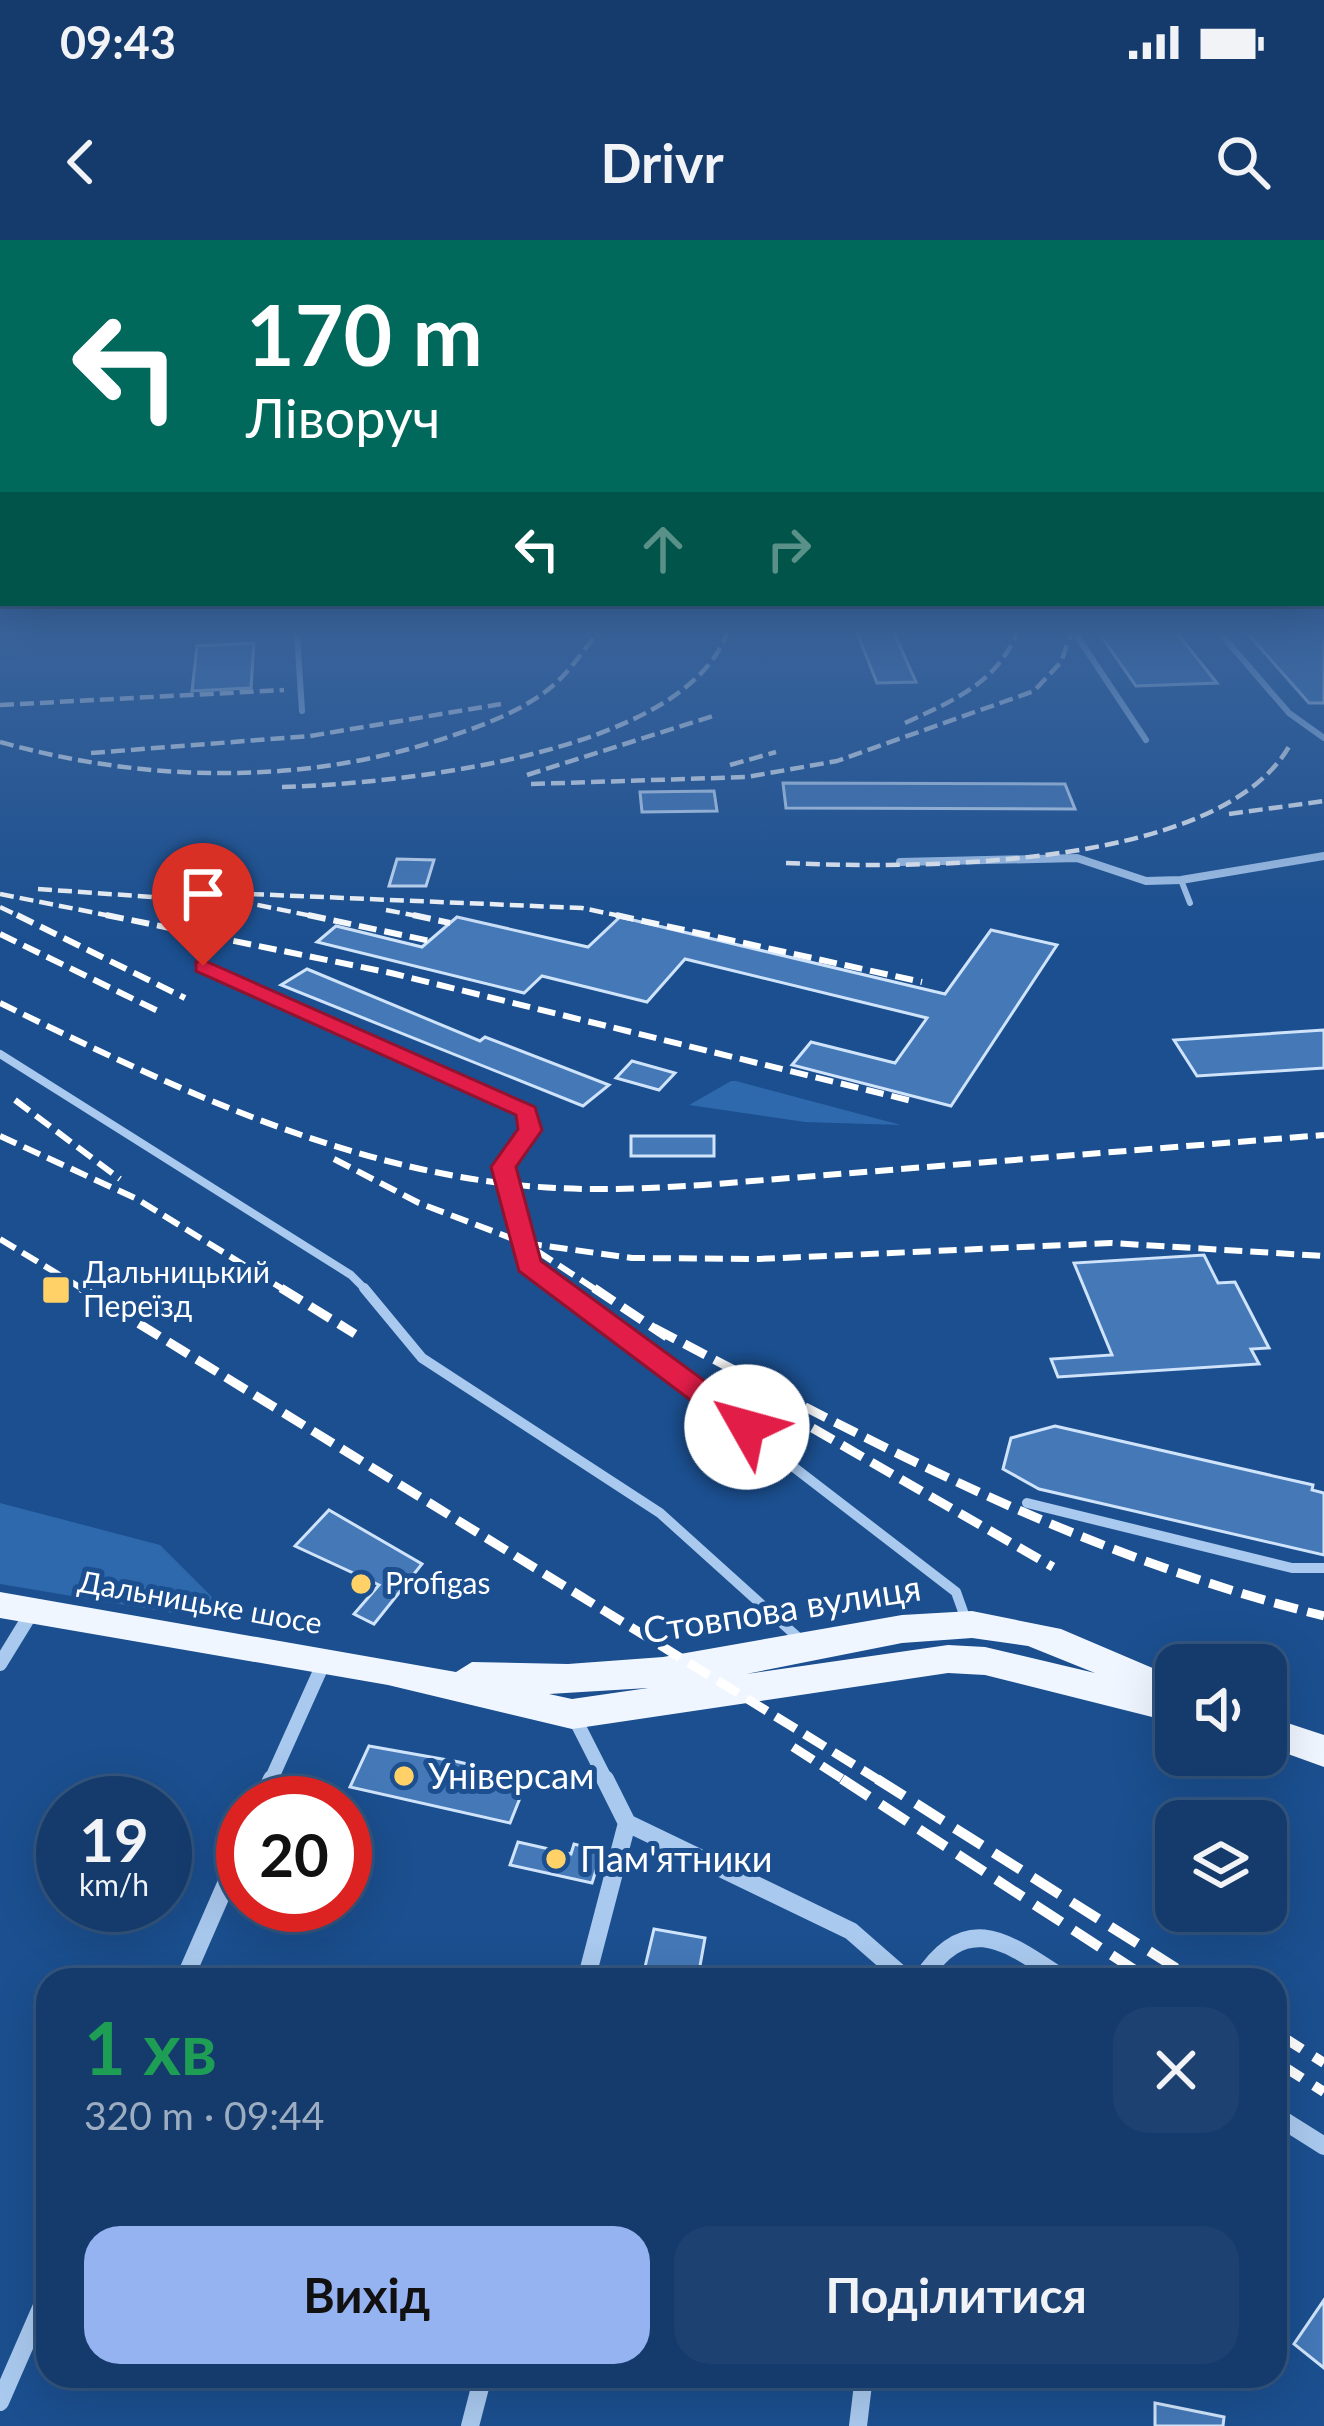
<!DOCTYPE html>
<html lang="uk">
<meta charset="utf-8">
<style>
body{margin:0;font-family:Lato,sans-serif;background:#1d4271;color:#f1f3f6;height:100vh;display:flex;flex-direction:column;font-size:45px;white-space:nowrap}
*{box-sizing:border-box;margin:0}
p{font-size:39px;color:#9dadc1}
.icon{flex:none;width:66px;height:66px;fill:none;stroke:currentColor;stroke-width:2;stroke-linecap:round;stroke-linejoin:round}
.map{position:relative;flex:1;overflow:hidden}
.details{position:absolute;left:36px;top:1728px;width:1251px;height:420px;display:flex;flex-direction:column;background:#143b6b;border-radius:36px;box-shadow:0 12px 48px #0002,0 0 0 3px #33557e}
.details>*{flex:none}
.hud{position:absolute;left:0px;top:0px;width:1326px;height:366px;box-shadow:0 12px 48px #0002,0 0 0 3px #33557e;background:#00695c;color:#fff;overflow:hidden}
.fabs{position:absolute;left:1155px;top:1404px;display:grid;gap:24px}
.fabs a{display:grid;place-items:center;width:132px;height:132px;border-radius:24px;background:#143b6b;box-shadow:0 12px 48px #0002,0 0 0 3px #33557e;font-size:60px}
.speed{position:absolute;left:36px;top:1536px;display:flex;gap:24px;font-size:60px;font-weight:700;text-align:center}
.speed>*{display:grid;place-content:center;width:156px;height:156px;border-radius:50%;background:#143b6b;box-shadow:0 12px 48px #0002,0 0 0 3px #33557e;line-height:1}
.speed small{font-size:30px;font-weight:400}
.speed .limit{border:18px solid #d22;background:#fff;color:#111}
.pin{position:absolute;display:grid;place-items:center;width:102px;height:102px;color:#fff;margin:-123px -51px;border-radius:50% 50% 50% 0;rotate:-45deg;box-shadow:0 0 12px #0007}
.pin .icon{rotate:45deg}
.me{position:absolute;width:132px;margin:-66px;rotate:308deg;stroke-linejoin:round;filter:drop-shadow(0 0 9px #0008)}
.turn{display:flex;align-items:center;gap:42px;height:252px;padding:0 48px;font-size:54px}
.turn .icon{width:156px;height:156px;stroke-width:2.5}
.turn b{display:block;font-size:84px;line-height:102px}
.lanes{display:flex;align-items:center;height:114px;padding:0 48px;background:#0003;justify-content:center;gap:60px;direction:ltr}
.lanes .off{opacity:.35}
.round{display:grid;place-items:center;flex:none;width:126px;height:126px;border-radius:36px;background:#1d4271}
.headline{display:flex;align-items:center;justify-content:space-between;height:204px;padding:0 48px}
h1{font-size:72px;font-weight:700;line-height:90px;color:#1e9e55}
.button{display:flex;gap:24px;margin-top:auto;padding:24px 48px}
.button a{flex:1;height:138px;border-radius:36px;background:#95b2f1;color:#111;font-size:48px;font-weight:700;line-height:138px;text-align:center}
.button a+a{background:#1d4271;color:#f1f3f6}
.status{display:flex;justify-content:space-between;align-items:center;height:84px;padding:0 60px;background:#143b6b;direction:ltr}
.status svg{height:33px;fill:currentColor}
header{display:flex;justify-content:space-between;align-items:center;height:156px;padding:0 48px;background:#143b6b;font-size:54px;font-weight:700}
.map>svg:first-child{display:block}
</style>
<div class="status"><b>09:43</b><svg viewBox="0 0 49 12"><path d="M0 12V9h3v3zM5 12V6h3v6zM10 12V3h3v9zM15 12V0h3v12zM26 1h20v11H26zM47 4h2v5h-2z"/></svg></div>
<header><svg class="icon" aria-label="back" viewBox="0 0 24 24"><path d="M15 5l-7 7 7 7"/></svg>Drivr<svg class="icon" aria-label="search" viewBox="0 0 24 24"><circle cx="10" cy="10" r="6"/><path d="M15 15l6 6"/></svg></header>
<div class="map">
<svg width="1324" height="2186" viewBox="0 0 1324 2186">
<rect width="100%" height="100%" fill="#1b4f8f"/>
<path fill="#2e69ad" d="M731 841H736L901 885 805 882 689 865Z
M0 1263 160 1305 212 1357 203 1378 0 1344Z"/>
<path fill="#4478b7" stroke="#cfe3fa" stroke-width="3" d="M857 393H894L916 442 877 443Z
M1099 393H1177L1217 443 1136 446Z
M1247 393H1324V463H1309Z
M254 403 251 448 192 451 197 406Z
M783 543 1065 544 1075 569 786 568Z
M714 551 717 571 642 572 640 552Z
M397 619 434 620 426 646H389Z
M457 677 588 707 620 677 945 754 991 690 1057 705 951 866 792 825 811 802 895 823 927 778 685 719 647 762 542 736 524 753 317 702 336 686 422 707Z
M307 729 480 801 485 797 609 845 583 866 281 745Z
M1324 790V828L1197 836 1174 800Z
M632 821 675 833 659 850 616 838Z
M631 896H714V916H631Z
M1204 1015 1218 1043 1235 1042 1269 1108 1251 1109 1259 1124 1058 1137 1051 1119 1112 1115 1074 1023Z
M1055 1186 1313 1245 1312 1250 1324 1253V1315L1039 1249 1003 1229 1011 1198Z
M329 1270 422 1324 374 1384 354 1374 379 1345 295 1306Z
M369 1506 459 1522 528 1538 510 1583 350 1547Z
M518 1602 571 1614 574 1604 602 1611 592 1643 510 1625Z
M654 1689 705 1698 698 1737 645 1727Z
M1324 2060V2128L1294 2104Z
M1155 2163 1224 2177 1223 2186H1155Z"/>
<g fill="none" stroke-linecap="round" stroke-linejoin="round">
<path stroke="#a9c9ee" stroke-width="6" d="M297 393 302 471
M1075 393 1146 500
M1220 393 1289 473 1324 498
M1181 640 1190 663"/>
<path stroke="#a9c9ee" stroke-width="8" d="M203 726 527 872 530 889 503 927 529 1025 565 1051
M0 814 351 1035 367 1051"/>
<path stroke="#a9c9ee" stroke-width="10" d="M364 1048 422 1118 660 1273 803 1402
M561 1048 956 1352 966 1380
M1027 1263 1292 1328H1324"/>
<path stroke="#a9c9ee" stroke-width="8" d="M900 622 1077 618 1146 641 1181 640 1324 616"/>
<path stroke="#a9c9ee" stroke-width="14" d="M0 1424 32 1372
M574 1477 607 1542
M270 1542 324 1422"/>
<path stroke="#a9c9ee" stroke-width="18" d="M261 1563 272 1539
M627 1583 851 1691 907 1740
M184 1740 243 1605
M586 1740 627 1583 605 1539
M921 1740C967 1668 1008 1703 1065 1740
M1275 1875 1324 1906
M0 2162 48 2052
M470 2186 483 2136
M858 2186 864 2136"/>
<path fill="#f0f6ff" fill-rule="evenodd" d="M0 1352 456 1432 472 1422 568 1424 663 1417 902 1375 972 1371 1061 1389 1176 1438V1483L985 1435 948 1433 572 1489 388 1445 0 1378ZM972 1398 1028 1406 1095 1433 985 1407 948 1405 746 1434 902 1403ZM648 1448 572 1459 549 1454Z
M1266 1476 1324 1495V1527L1266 1506Z"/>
<path stroke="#fff" stroke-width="4.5" stroke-dasharray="14 6" stroke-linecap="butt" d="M0 465 284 450
M905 483C952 461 996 444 1017 393
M0 502C146 543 307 546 451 496 487 484 529 468 557 442 572 428 584 409 598 393
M91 513 310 496 501 464
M730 525 776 512
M527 535 716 475
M531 544 747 537 837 521 1034 451 1061 422 1071 393
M282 547C394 544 683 515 727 393
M1229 574 1324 561
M786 623C913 629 1223 630 1291 503
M38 649 253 664 322 678
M0 654 121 678
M250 654 582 668 630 678
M0 667 23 678
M386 670 428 678"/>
<path stroke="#fff" stroke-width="6" stroke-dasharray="18 8" stroke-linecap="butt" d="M17 675 185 758
M106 675 391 733 916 862
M308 675 430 701
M413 675 450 683
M616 675 922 742
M0 694 158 771
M0 763C162 842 328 923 509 944 574 952 638 949 703 945L1324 895
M15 860 120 939
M0 896 137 959 286 1051
M334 919 419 963 524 1003 632 1018 759 1019 1111 1003 1324 1016
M0 999 86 1051
M537 1011 598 1051"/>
<path stroke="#fff" stroke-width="9" stroke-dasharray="24 10" stroke-linecap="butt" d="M81 1048 882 1542
M281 1048 355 1094
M594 1048 667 1097
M654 1088C876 1204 1078 1315 1324 1376
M783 1171 1053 1327
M793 1507 847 1542"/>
<path stroke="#fff" stroke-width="10" stroke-dasharray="32 14" stroke-linecap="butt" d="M842 1539 1150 1740
M877 1539 1195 1740
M1275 1792 1324 1823
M1275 1821 1324 1852"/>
</g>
<linearGradient id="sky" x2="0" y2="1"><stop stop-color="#0f2b4f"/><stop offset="0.56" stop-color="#39639b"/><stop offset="1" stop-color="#39639b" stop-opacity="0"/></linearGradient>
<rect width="1324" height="700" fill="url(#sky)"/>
<path fill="#e11d48" stroke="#92132f" stroke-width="3" d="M203 720 535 867 542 890 516 927 541 1021 758 1180 762 1187 758 1195H737L519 1031 491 927 518 889 516 875 196 731V722Z"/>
<g fill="#ffd166" stroke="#1b4f8f" stroke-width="4.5">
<rect x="41" y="1035" width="30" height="30" rx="6"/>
<circle cx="361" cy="1344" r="12"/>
<circle cx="404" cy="1536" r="12"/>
<circle cx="556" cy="1619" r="12"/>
</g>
<g text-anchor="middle" stroke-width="10" stroke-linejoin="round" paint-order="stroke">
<g font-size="30" fill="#fff" stroke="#1b4f8f" text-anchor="start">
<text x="83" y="1043">Дальницький<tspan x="83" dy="34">Переїзд</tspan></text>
<text x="385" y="1354">Profigas</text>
</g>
<g font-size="30" fill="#fff" stroke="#1b4f8f">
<text transform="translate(200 1363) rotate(10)" y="10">Дальницьке шосе</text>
</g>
<g font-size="36" fill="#fff" stroke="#1b4f8f">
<text transform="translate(782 1369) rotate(-9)" y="13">Стовпова вулиця</text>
</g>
<g font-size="36" fill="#fff" stroke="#1b4f8f" text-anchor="start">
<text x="428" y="1549">Універсам</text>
<text x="580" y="1632">Пам'ятники</text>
</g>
</g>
</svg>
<div class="fabs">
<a><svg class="icon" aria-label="sound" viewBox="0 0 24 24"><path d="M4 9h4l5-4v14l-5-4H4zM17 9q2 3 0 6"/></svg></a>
<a><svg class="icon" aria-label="layers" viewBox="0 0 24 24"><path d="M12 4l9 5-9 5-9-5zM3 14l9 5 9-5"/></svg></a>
</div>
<div class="speed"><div>19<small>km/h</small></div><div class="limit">20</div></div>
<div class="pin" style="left:203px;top:726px;background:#d93025"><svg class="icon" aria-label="arrive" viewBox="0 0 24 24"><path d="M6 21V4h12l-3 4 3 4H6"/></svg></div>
<svg class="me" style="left:747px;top:1187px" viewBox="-20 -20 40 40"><circle r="19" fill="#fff"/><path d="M0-13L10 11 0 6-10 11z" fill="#e11d48"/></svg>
<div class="hud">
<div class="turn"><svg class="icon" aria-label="left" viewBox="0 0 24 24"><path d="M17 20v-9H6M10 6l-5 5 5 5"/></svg><div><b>170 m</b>Ліворуч</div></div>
<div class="lanes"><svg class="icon" aria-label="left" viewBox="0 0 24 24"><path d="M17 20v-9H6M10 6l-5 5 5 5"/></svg><svg class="icon off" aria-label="ahead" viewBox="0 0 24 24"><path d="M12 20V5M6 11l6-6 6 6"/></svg><svg class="icon off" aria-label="right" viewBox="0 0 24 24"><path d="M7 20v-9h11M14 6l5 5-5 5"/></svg></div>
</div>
<section class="details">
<div class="headline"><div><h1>1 хв</h1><p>320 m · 09:44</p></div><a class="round"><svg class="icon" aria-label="close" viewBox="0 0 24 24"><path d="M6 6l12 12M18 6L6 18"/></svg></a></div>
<div class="button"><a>Вихід</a><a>Поділитися</a></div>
</section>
</div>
